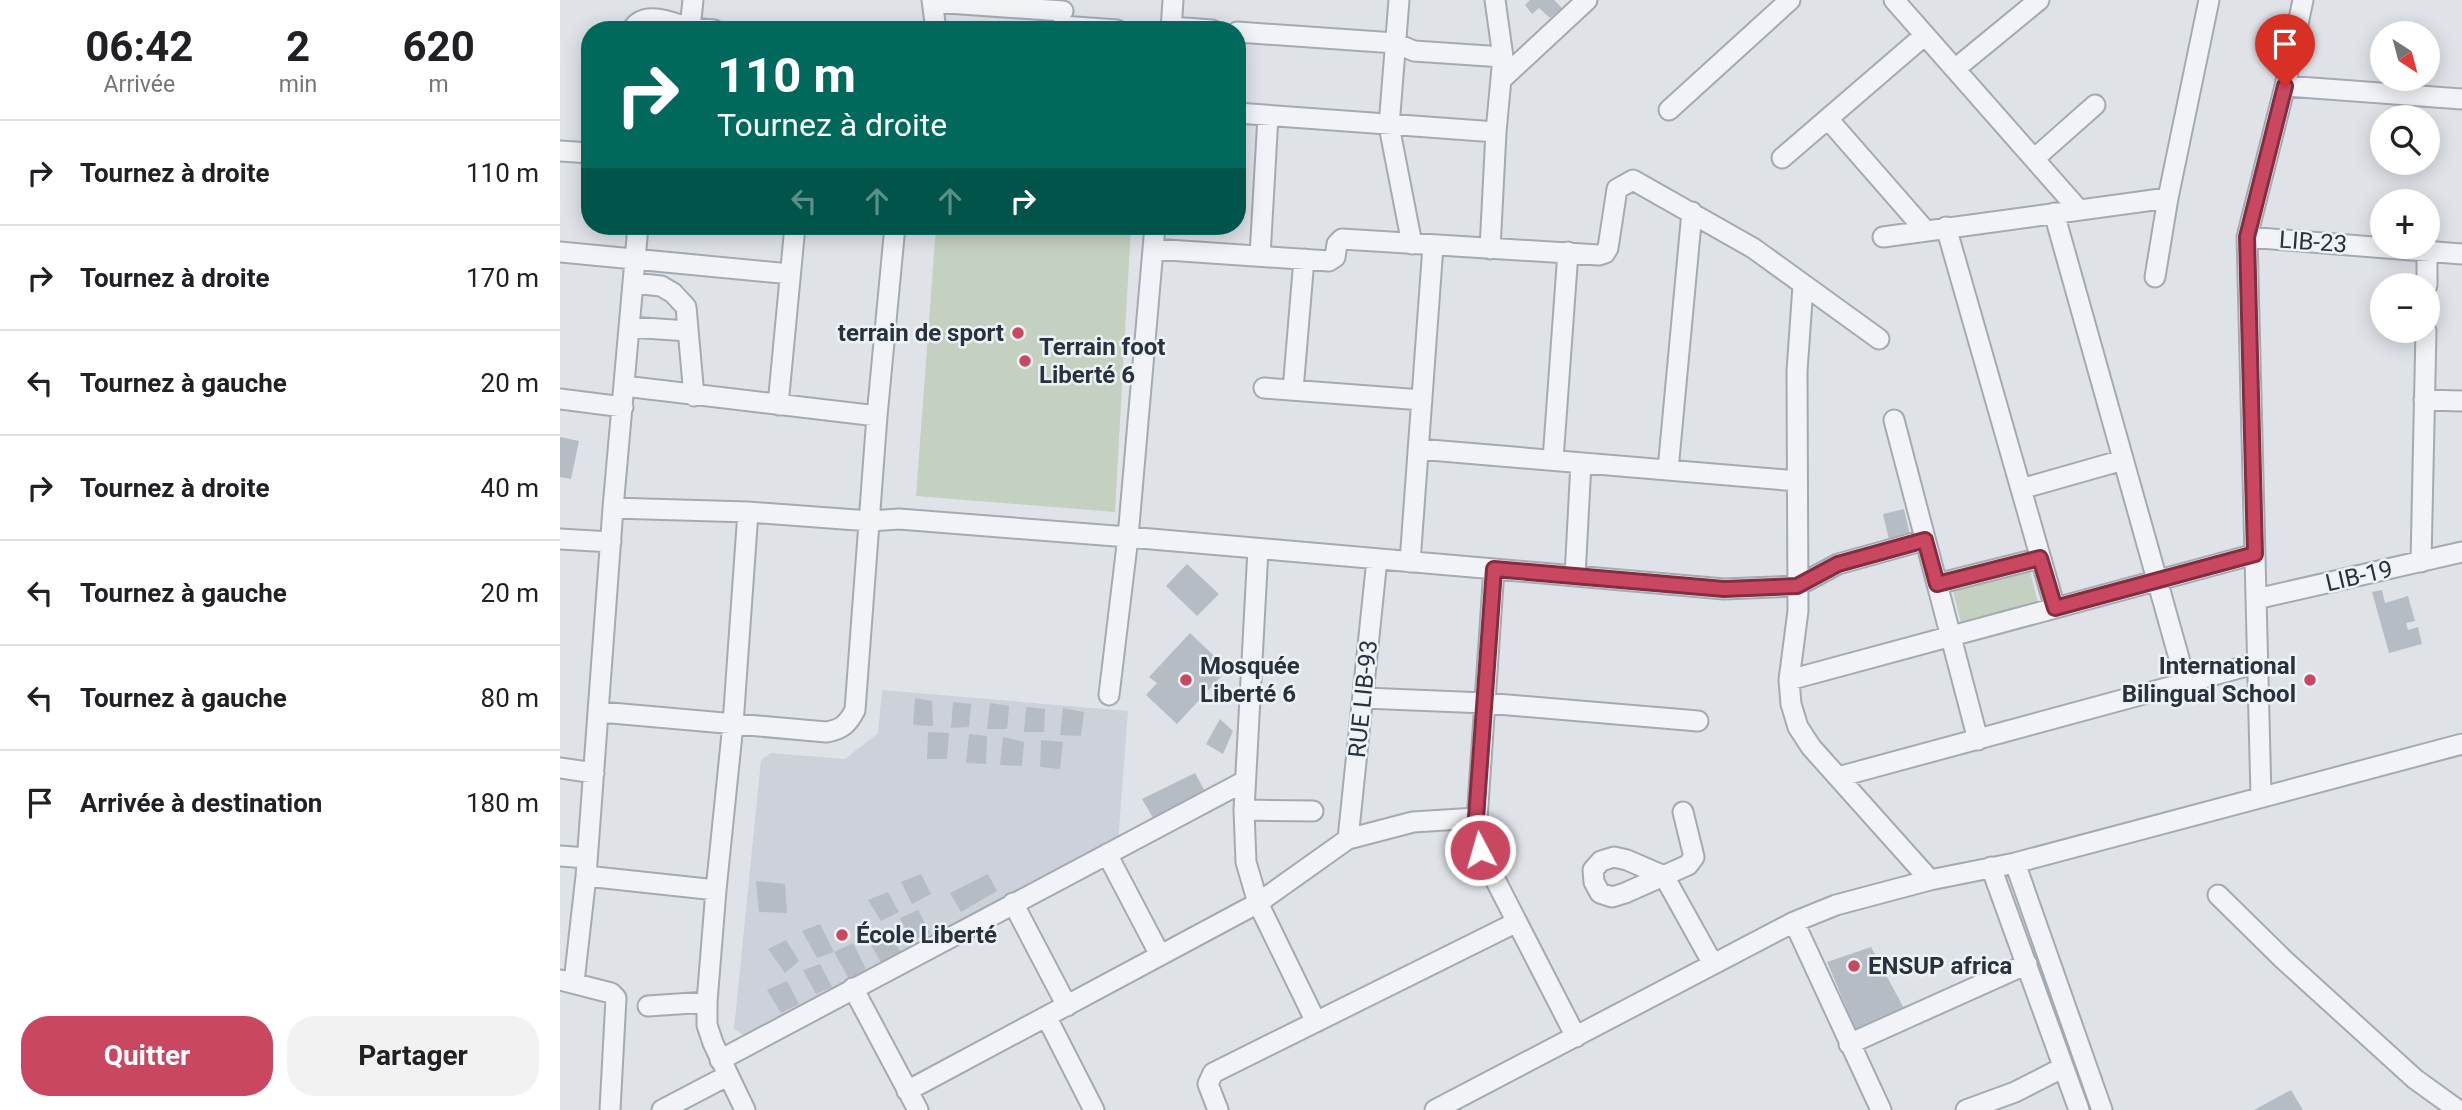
<!DOCTYPE html>
<html lang="fr">
<meta charset="utf-8">
<style>
body{margin:0;font-family:Roboto,sans-serif;background:#f2f2f2;color:#202124;height:100vh;display:flex;flex-direction:column;font-size:26px;white-space:nowrap}
*{box-sizing:border-box;margin:0}
p{font-size:23px;color:#757577}
.icon{flex:none;width:38px;height:38px;fill:none;stroke:currentColor;stroke-width:2;stroke-linecap:round;stroke-linejoin:round}
.map{position:relative;flex:1;overflow:hidden}
.side{display:flex;flex-direction:column;background:#fff;width:560px}
.side>*{flex:none}
.hud{position:absolute;left:21px;top:21px;width:665px;height:214px;border-radius:28px;box-shadow:0 4px 18px #0003;background:#00695c;color:#fff;overflow:hidden}
.needle{width:46px;rotate:144deg}
.tools{position:absolute;left:1810px;top:21px;display:grid;gap:14px}
.tools a{display:grid;place-items:center;width:70px;height:70px;border-radius:50%;background:#fff;box-shadow:0 4px 18px #0003;font-size:35px}
.pin{position:absolute;display:grid;place-items:center;width:60px;height:60px;color:#fff;margin:-72px -30px;border-radius:50% 50% 50% 0;rotate:-45deg;box-shadow:0 0 7px #0007}
.pin .icon{rotate:45deg}
.me{position:absolute;width:77px;margin:-38px;rotate:354deg;stroke-linejoin:round;filter:drop-shadow(0 0 5px #0008)}
.turn{display:flex;align-items:center;gap:24px;height:147px;padding:0 21px;font-size:32px}
.turn .icon{width:91px;height:91px;stroke-width:2.5}
.turn b{display:block;font-size:49px;line-height:60px}
.lanes{display:flex;align-items:center;height:66px;padding:0 21px;background:#0003;justify-content:center;gap:35px;direction:ltr}
.lanes .off{opacity:.35}
.eta{display:flex;justify-content:space-evenly;align-items:center;height:119px;text-align:center}
.eta b{font-size:42px;font-weight:700;line-height:49px}
.action{display:flex;gap:14px;margin-top:auto;padding:14px 21px}
.action a{flex:1;height:80px;border-radius:28px;background:#ca4761;color:#fff;font-size:28px;font-weight:700;line-height:80px;text-align:center}
.action a+a{background:#f2f2f2;color:#202124}
ul{padding:0;list-style:none}
li{display:flex;align-items:center;gap:21px;height:105px;padding:0 21px;border-top:2px solid #e0e0e0}
li div{flex:1}
li b{display:block;font-size:26px}
li em{font-style:normal}
main{display:flex;flex:1;min-height:0}
.map>svg:first-child{display:block}
</style>
<main>
<section class="side">
<div class="eta">
<div><b>06:42</b><p>Arrivée</p></div>
<div><b>2</b><p>min</p></div>
<div><b>620</b><p>m</p></div>
</div>
<ul>
<li><svg class="icon" aria-label="right" viewBox="0 0 24 24"><path d="M7 20v-9h11M14 6l5 5-5 5"/></svg><div><b>Tournez à droite</b></div><em>110 m</em></li>
<li><svg class="icon" aria-label="right" viewBox="0 0 24 24"><path d="M7 20v-9h11M14 6l5 5-5 5"/></svg><div><b>Tournez à droite</b></div><em>170 m</em></li>
<li><svg class="icon" aria-label="left" viewBox="0 0 24 24"><path d="M17 20v-9H6M10 6l-5 5 5 5"/></svg><div><b>Tournez à gauche</b></div><em>20 m</em></li>
<li><svg class="icon" aria-label="right" viewBox="0 0 24 24"><path d="M7 20v-9h11M14 6l5 5-5 5"/></svg><div><b>Tournez à droite</b></div><em>40 m</em></li>
<li><svg class="icon" aria-label="left" viewBox="0 0 24 24"><path d="M17 20v-9H6M10 6l-5 5 5 5"/></svg><div><b>Tournez à gauche</b></div><em>20 m</em></li>
<li><svg class="icon" aria-label="left" viewBox="0 0 24 24"><path d="M17 20v-9H6M10 6l-5 5 5 5"/></svg><div><b>Tournez à gauche</b></div><em>80 m</em></li>
<li><svg class="icon" aria-label="arrive" viewBox="0 0 24 24"><path d="M6 21V4h12l-3 4 3 4H6"/></svg><div><b>Arrivée à destination</b></div><em>180 m</em></li>
</ul>
<div class="action"><a>Quitter</a><a>Partager</a></div>
</section>
<div class="map">
<svg width="1902" height="1110" viewBox="0 0 1902 1110">
<rect width="100%" height="100%" fill="#dfe3e8"/>
<path fill="#cdd2da" d="M322 690 568 711 558 842 188 1038 174 1029 201 760 211 753 285 759 318 733Z"/>
<path fill="#c5d1c0" d="M376 226H571L555 512 356 496Z
M1470 571 1478 603 1401 623 1393 591Z"/>
<path fill="#b6bcc4" d="M970 0H994L1002 8 990 18 979 8 972 14 965 5Z
M0 437 19 441 11 479 0 477Z
M1344 509 1350 535 1329 540 1323 514Z
M627 564 659 594 637 616 606 586Z
M1822 590 1825 603 1848 596 1855 621 1846 623 1848 630 1858 627 1862 644 1829 653 1812 592Z
M630 633 668 669 617 724 586 695 597 683 589 677Z
M355 698 372 701 373 726 353 725Z
M393 702 411 704 409 727 391 728Z
M430 703 449 706 447 729H427Z
M466 707 485 709 484 732H464Z
M503 708 524 712 521 736 500 735Z
M660 719 673 731 663 754 646 744Z
M368 732 389 733 387 759H367Z
M409 734 427 736 426 764 406 763Z
M443 737 464 742 462 766 440 765Z
M481 740 503 742 500 769 480 767Z
M635 773 648 797 596 823 582 799Z
M361 874 371 894 352 904 341 882Z
M428 874 437 891 401 912 390 893Z
M196 881 225 884 227 913 199 912Z
M328 892 339 912 321 921 308 900Z
M358 910 370 933 352 941 340 918Z
M260 924 274 952 257 958 242 931Z
M326 929 341 952 322 964 306 936Z
M226 940 239 961 225 973 208 949Z
M293 943 306 969 289 979 274 952Z
M1311 947 1346 1012 1298 1035 1267 962Z
M260 964 272 987 256 994 243 970Z
M227 981 239 1004 221 1013 207 990Z
M1731 1090 1743 1110H1694Z"/>
<g fill="none" stroke-linecap="round" stroke-linejoin="round">
<defs>
<path id="minor" d="M372 0 376 30
M839 0 829 126 852 244
M1334 0 1519 210
M373 2 503 11
M502 26 557 30
M611 27 652 30
M130 28 154 30
M72 30C84 9 112 23 130 28L133 0
M611 30 613 0
M677 32 835 43 854 51 943 57
M1395 69 1479 0
M943 78 1027 0
M1725 86 1902 99
M1109 110 1230 0
M677 113 936 132
M1268 119 1365 230
M0 151 30 153
M1222 158 1365 35
M1474 159 1535 105
M1494 213 1626 683
M1386 227 1495 608
M1323 237 1608 198
M1687 237 1902 254
M593 249 769 261 775 257 777 244 782 239 1039 255 1045 253 1048 248 1057 189 1073 180 1193 248 1319 339
M930 249 936 132 943 57 935 0
M0 252 230 274
M700 256 708 116
M1595 277 1608 198 1649 0
M73 283 101 286 113 293 126 307 134 396
M1867 285V251
M1243 286 1237 371 1238 611 1229 680 1231 704 1238 727 1251 747 1370 880
M70 327 128 331
M64 386 317 416
M704 388 862 400
M733 390 744 259
M0 399 63 407
M1864 400 1902 401
M218 405 235 226
M1334 420 1418 740
M858 449 1237 481
M993 460 1008 252
M1108 470 1132 212
M1461 489 1563 460
M53 508 188 512 310 521 339 519 568 537 1164 589 1237 586 1278 564 1365 540
M0 539 51 542
M698 549 684 810 686 862 698 903 756 1022
M850 562 873 246
M1861 562 1866 331
M934 569 916 834 920 850 1016 1037
M1015 576 1021 463
M1377 584 1480 558
M1696 599 1902 552
M1229 680 1695 554
M549 695 568 537 595 226
M804 698 925 703 1138 721
M40 712 266 732C281 730 288 724 295 710L317 416 335 226
M0 768 34 773
M1278 777 1698 663
M1701 797 1687 237 1725 86 1743 0
M684 810 753 811
M1123 812 1134 857 1128 865 1065 893 1052 897 1040 893 1034 882 1033 870 1041 861 1054 857 1067 860 1104 876 1153 964
M788 839 817 559
M547 854 600 955
M0 856 27 858
M1455 863 1542 1110
M1431 867 1519 1110
M26 876 156 890
M1658 895 1723 959 1855 1079 1898 1110
M453 903 507 1006
M1234 922 1321 1110
M0 980 51 993 56 998 50 1110
M14 982 26 876 53 508 78 226
M293 988 358 1110
M88 1006 147 1002
M487 1018 534 1110
M1289 1044 1467 964
M160 1060 685 781
M347 1091 698 903 788 839 853 822 916 818
M102 1110 167 1076
M185 1110 153 1043 147 1025V1002L156 890 173 724 188 512
M658 1110 648 1084 653 1073 957 922
M875 1110 1234 922 1276 905 1370 880 1455 863 1902 744
M1406 1110 1455 1092 1502 1068"/>
</defs>
<use href="#minor" stroke="#a4aab2" stroke-width="23"/>
<use href="#minor" stroke="#f1f3f6" stroke-width="19"/>
</g>
<g fill="none" stroke-linecap="round" stroke-linejoin="round">
<defs>
<path id="route" d="M920 850 916 834V818L934 569 1164 589 1237 586 1278 564 1365 540 1377 584 1480 558 1495 608 1695 554 1687 237 1725 86"/>
</defs>
<use href="#route" stroke="#832e3f" stroke-width="18"/>
<use href="#route" stroke="#ca4761" stroke-width="12"/>
</g>
<g fill="#ca4761" stroke="#eef2f5" stroke-width="2.5">
<circle cx="458" cy="333" r="7"/>
<circle cx="465" cy="361" r="7"/>
<circle cx="626" cy="680" r="7"/>
<circle cx="1750" cy="680" r="7"/>
<circle cx="282" cy="935" r="7"/>
<circle cx="1294" cy="966" r="7"/>
</g>
<g text-anchor="middle" stroke-width="5" stroke-linejoin="round" paint-order="stroke">
<g font-size="24" fill="#28313e" stroke="#eef2f5">
<text transform="translate(1753 242) rotate(4)" y="8">LIB-23</text>
<text transform="translate(1799 576) rotate(-13)" y="8">LIB-19</text>
<text transform="translate(803 699) rotate(-84)" y="8">RUE LIB-93</text>
</g>
<g font-size="24" font-weight="bold" fill="#28313e" stroke="#eef2f5" text-anchor="start">
<text x="444" y="341" text-anchor="end">terrain de sport</text>
<text x="479" y="355">Terrain foot<tspan x="479" dy="28">Liberté 6</tspan></text>
<text x="640" y="674">Mosquée<tspan x="640" dy="28">Liberté 6</tspan></text>
<text x="1736" y="674" text-anchor="end">International<tspan x="1736" dy="28">Bilingual School</tspan></text>
<text x="296" y="943">École Liberté</text>
<text x="1308" y="974">ENSUP africa</text>
</g>
</g>
</svg>
<div class="tools">
<a><svg class="needle" viewBox="-14 -14 28 28"><path d="M0-13l5 13h-10z" fill="#e53935"/><path d="M0 13l5-13h-10z" fill="#757577"/></svg></a>
<a><svg class="icon" aria-label="search" viewBox="0 0 24 24"><circle cx="10" cy="10" r="6"/><path d="M15 15l6 6"/></svg></a>
<a>+</a>
<a>−</a>
</div>
<div class="pin" style="left:1725px;top:86px;background:#d93025"><svg class="icon" aria-label="arrive" viewBox="0 0 24 24"><path d="M6 21V4h12l-3 4 3 4H6"/></svg></div>
<svg class="me" style="left:920px;top:850px" viewBox="-20 -20 40 40"><circle r="17" fill="#ca4761" stroke="#fff" stroke-width="3"/><path d="M0-11L8 9 0 5-8 9z" fill="#fff"/></svg>
<div class="hud">
<div class="turn"><svg class="icon" aria-label="right" viewBox="0 0 24 24"><path d="M7 20v-9h11M14 6l5 5-5 5"/></svg><div><b>110 m</b>Tournez à droite</div></div>
<div class="lanes"><svg class="icon off" aria-label="left" viewBox="0 0 24 24"><path d="M17 20v-9H6M10 6l-5 5 5 5"/></svg><svg class="icon off" aria-label="ahead" viewBox="0 0 24 24"><path d="M12 20V5M6 11l6-6 6 6"/></svg><svg class="icon off" aria-label="ahead" viewBox="0 0 24 24"><path d="M12 20V5M6 11l6-6 6 6"/></svg><svg class="icon" aria-label="right" viewBox="0 0 24 24"><path d="M7 20v-9h11M14 6l5 5-5 5"/></svg></div>
</div>
</div>
</main>
